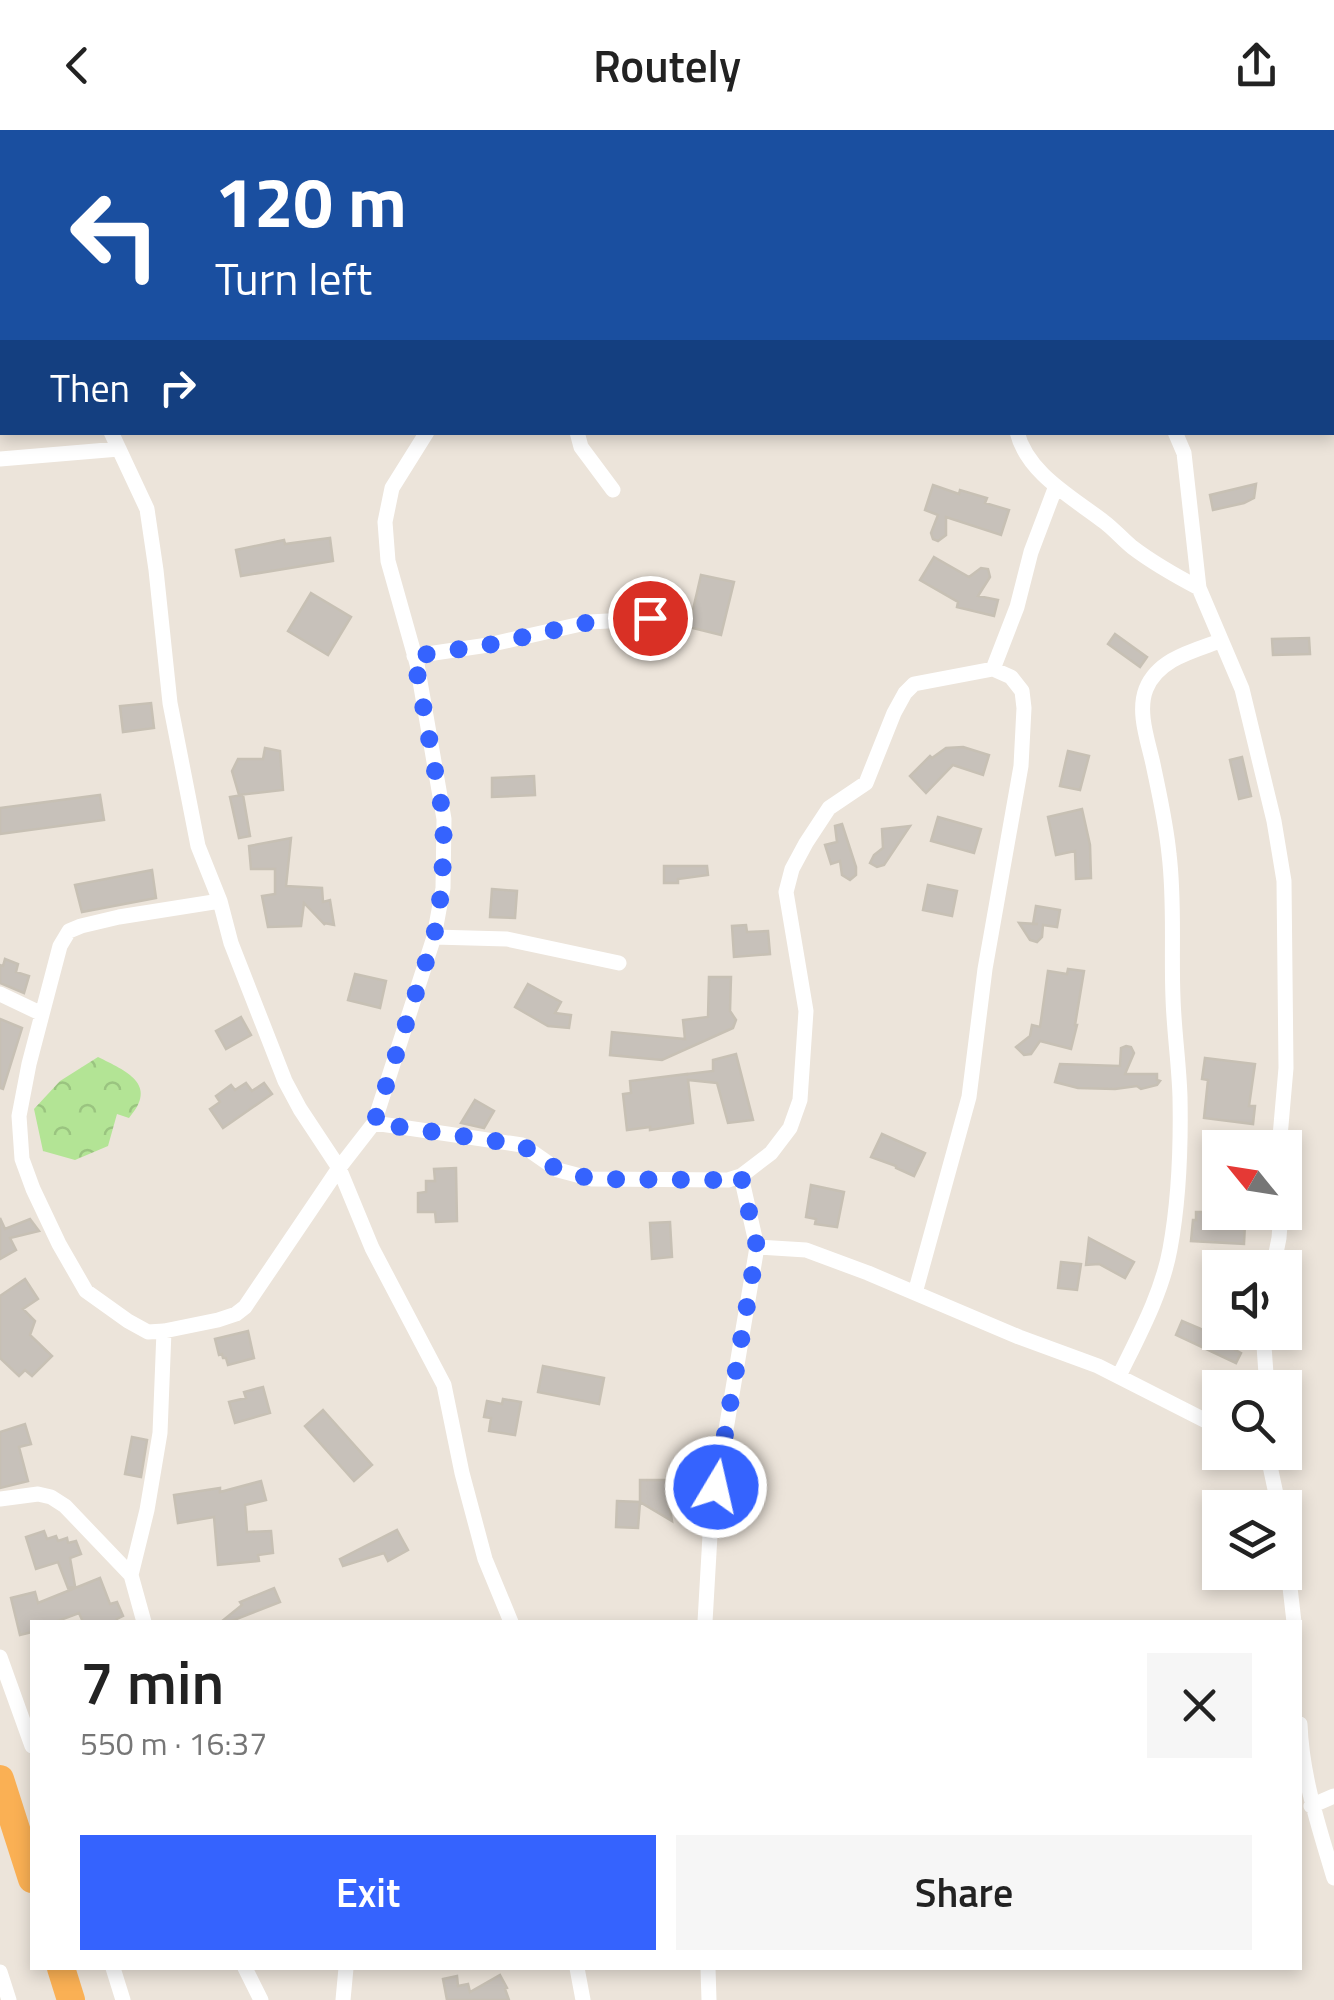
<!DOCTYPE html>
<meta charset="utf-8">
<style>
body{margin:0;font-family:"Titillium Web",sans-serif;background:#f6f6f6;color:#222;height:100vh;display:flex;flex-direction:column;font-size:38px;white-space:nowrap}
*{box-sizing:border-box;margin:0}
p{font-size:32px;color:#767676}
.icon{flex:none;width:55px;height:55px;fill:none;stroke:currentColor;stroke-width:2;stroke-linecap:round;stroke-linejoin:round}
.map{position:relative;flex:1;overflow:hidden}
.side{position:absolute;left:30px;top:1490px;width:1272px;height:350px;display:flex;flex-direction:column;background:#fff;border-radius:0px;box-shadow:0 5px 15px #0003}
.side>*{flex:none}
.guide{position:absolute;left:0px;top:0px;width:1335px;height:305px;box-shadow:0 5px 15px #0003;background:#1a4fa0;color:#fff;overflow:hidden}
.needle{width:65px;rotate:300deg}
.buttons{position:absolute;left:1202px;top:1000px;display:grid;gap:20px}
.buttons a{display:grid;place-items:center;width:100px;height:100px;border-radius:0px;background:#fff;box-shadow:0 5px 15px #0003;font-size:50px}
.pin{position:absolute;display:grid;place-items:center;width:85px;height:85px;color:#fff;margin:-42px;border:5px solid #fff;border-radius:50%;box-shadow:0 2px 10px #0007}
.me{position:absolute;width:110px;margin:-55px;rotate:9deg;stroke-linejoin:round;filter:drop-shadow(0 0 8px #0008)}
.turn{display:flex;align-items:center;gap:35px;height:210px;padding:0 50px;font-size:45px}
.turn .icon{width:130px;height:130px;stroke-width:2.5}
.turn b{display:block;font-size:70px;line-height:85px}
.then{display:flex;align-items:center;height:95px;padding:0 50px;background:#0003;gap:20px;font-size:38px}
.round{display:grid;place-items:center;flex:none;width:105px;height:105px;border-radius:0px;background:#f6f6f6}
.head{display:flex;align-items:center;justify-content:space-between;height:170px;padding:0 50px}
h1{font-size:60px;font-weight:600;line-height:75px}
.cta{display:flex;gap:20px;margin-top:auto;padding:20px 50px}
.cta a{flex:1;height:115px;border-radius:0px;background:#3563fe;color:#fff;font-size:40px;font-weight:600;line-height:115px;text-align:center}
.cta a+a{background:#f6f6f6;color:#222}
header{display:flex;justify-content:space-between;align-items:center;height:130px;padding:0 50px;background:#fff;font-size:45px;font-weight:600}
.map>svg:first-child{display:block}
</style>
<header><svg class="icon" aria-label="back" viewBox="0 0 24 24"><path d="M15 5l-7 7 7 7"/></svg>Routely<svg class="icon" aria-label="share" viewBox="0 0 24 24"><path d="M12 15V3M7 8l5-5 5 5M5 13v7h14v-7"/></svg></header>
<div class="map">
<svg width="1334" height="1870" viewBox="0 0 1334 1870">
<defs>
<pattern id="forest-crowns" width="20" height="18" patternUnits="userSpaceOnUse" patternTransform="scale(2.5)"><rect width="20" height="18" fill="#b3e495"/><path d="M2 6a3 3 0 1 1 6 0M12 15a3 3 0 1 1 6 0" fill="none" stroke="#9ac480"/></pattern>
</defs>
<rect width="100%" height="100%" fill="#ece4da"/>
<path fill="url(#forest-crowns)" d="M98 927C126 941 159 954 129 988L117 984 108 1016 75 1030 43 1021 34 979 60 951Z"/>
<path fill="#c7c1ba" stroke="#c7c0b4" stroke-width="2.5" d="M1256 354 1254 368 1244 373 1213 380 1210 365Z
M933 355 959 364 960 360 987 368 985 373 1009 380 1001 405 946 387V405L938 411 933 409 931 403 938 385 925 380Z
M330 408 333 431 241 446 236 420 284 410 285 414Z
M934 427 969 447 981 438 988 439 990 447 978 466 998 470 994 486 957 477 958 472 920 450Z
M701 445 734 452 721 505 689 497Z
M311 463 351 487 328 525 288 501Z
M1115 504 1147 527 1140 537 1108 514Z
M1309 508 1310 524 1273 525 1272 509Z
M151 573 154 598 123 602 120 576Z
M963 617 989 625 983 645 953 635 926 663 910 646 930 626 932 628 946 618Z
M265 618 280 621 283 660 239 665 232 641 238 629H263Z
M1068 621 1089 626 1080 660 1060 656Z
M1242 627 1251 666 1239 669 1230 630Z
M534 646 535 665 492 667V648Z
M100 665 104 690 0 704V678Z
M243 665 250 706 239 708 230 667Z
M1082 679 1090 715 1091 748 1076 749 1075 721 1056 725 1048 687Z
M938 687 981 699 974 723 931 711Z
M842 694 856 737V745L850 750 842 745 840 731 831 734 825 715 837 712 835 696Z
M910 696 884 735 877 737 870 733 874 725 883 718 882 699Z
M291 708 286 756 322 758 323 772 330 770 334 795 324 793 325 795 304 773 301 796 268 797 262 766 275 764V739H251L249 716Z
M664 736H707L708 745 678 749V753H664Z
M152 740 156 768 82 782 75 755Z
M928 755 957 761 952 786 923 780Z
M492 759 517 761 515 788 490 787Z
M1036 776 1060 780 1057 797 1043 795 1042 807 1037 812 1030 810 1019 793 1038 794H1033Z
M746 795 747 802 768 801 770 824 734 827 732 796Z
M5 829 18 834 16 842 29 846 24 863 0 853V835L3 836Z
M1068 839 1084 841 1075 895H1077L1071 919 1040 911 1031 924 1024 925 1016 917 1030 906 1032 895 1040 897 1048 841 1067 844Z
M355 844 386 851 380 878 348 870Z
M709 847H731L730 881 736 890 733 898 662 930 610 925 612 902 685 909 683 890 708 887Z
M528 854 561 872 555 883 571 885 569 898 548 896 515 877Z
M241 887 251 905 226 919 216 901Z
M0 889 22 898 3 959 0 958Z
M1126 916 1131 917 1134 923 1125 944H1157V950L1160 951 1157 955 1141 959 1137 956 1115 959 1078 958 1055 952 1060 934 1120 936 1121 918Z
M736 924 753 990 728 993 717 953 688 950 693 993 650 1000V997L627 1000 623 964 631 963 630 951 687 944V946V944L713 941V930Z
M1205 928 1255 934 1249 976H1255L1253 994 1204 988 1208 950 1202 949Z
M246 953 252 961 264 953 272 964 223 998 210 979 220 972 216 966 231 955 235 960Z
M475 970 494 981 484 998 461 993Z
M882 1004 925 1023 914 1046 896 1038V1036L871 1027Z
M456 1038 457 1091 436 1092 435 1082H418V1063L426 1062V1051H435L434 1039Z
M811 1055 844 1062 837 1097 815 1094 816 1089 806 1087Z
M1196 1082H1239L1238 1092 1245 1093 1244 1114 1191 1111 1193 1090H1196Z
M0 1088 5 1099 30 1089 39 1101 10 1108 16 1120 0 1129Z
M670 1092 672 1127 652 1129 650 1093Z
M1089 1108 1134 1132 1125 1148 1099 1134 1086 1135Z
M1061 1132 1081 1134 1077 1160 1058 1158Z
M25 1149 38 1169 23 1179 35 1191 30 1205 52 1226 32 1246 25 1240 19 1246 0 1228V1166Z
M1182 1191 1208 1202 1207 1205 1241 1223 1236 1233 1176 1205Z
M248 1201 254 1228 228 1235 226 1228H223L222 1224 219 1225 215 1209Z
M543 1236 604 1248 599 1274 538 1262Z
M263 1257 270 1283 235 1293 229 1272 246 1268 244 1262Z
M503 1269 521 1272 515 1305 489 1301 491 1288 484 1287 487 1271 502 1274Z
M323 1280 372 1335 354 1351 305 1296Z
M25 1294 31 1314 19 1317 28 1351 0 1358V1302Z
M132 1307 147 1310 141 1347 125 1344Z
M640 1350H678V1367H668L672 1391 640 1372Z
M261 1351 266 1370 245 1375 247 1402 271 1401 273 1423 258 1425 259 1431 218 1435 214 1387 178 1393 174 1365 220 1358V1362Z
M617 1371 640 1372 638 1398 616 1397Z
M397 1400 408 1420 388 1431 384 1423 343 1436 340 1429Z
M44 1401 47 1409 56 1406 58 1411 67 1408 68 1413 76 1411 81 1424 70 1428 75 1456 68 1458 58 1432 36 1439 26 1407Z
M100 1448 110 1474 117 1472 123 1486 117 1489 119 1492H83L79 1483 55 1492H32V1502L20 1505 11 1468 35 1462 38 1473Z
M274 1458 280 1472 229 1492H221L242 1475 240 1472Z
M500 1845 507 1858 505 1859 509 1870H447L443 1849 457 1846 458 1856 468 1854 470 1862Z"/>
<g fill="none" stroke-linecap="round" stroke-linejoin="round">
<path stroke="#fff" stroke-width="15" d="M442 0V2
M793 0V2
M1082 0 1083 2
M141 2 144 0
M1268 2 1270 0
M0 109 2 106
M0 149 2 152
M1332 169H1334
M111 302 147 379 156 440 170 573 198 716 220 771 231 813 285 951 300 979 339 1038 372 1118 444 1255 462 1343 485 1429 511 1492
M577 302 581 317 613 360
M1017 302C1027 343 1072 367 1103 391 1114 399 1122 409 1132 417 1153 433 1176 446 1199 458
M1175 302 1184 323 1199 458 1242 559 1274 691 1284 751 1286 938 1279 1018
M0 329 119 319
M414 526 488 515 590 492 679 487
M993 539 1017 477 1031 422 1056 356
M220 771 119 787 81 796 69 801 60 816 29 934 19 986 22 1029 33 1059 59 1114 86 1161 128 1191 148 1202 164 1201 218 1190 236 1184 245 1177 339 1038 374 993 434 807 443 758 444 689 417 534 388 431 385 392 392 358 427 302
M434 807 507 809 619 833
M0 864 40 883
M374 993 522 1015 558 1040 592 1049 728 1050 741 1046 771 1023 790 998 800 970 806 881 786 762 792 739 806 713 829 678 866 653 894 583 905 563 914 554 993 539 1011 547 1022 561 1024 578 1021 636 985 839 969 967 915 1163
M757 1117 806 1120 868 1143 1019 1207 1098 1236 1220 1298
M1273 1138 1279 1108 1281 1082
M1263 1202 1267 1258
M1119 1246C1139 1205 1162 1163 1170 1119 1179 1070 1181 1017 1180 967 1179 934 1174 901 1173 868 1171 820 1175 772 1169 724 1166 693 1159 663 1153 634 1148 611 1137 582 1146 559 1158 529 1193 521 1220 511
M1267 1322 1279 1378
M0 1369 38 1364 51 1367 65 1376 131 1445 144 1492
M1285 1414 1294 1492
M131 1445 147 1380 160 1303 164 1201
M705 1492 711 1388 757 1117 741 1046
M0 1527 32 1616
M1300 1594C1302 1648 1319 1697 1334 1748
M1311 1676 1334 1666
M113 1838 123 1870
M245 1838 261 1870
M577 1838 583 1870
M708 1838 709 1870
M0 1842 9 1870
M343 1870 346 1838"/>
<path stroke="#fab054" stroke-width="28" d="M0 1649 32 1749
M61 1838 71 1870"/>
</g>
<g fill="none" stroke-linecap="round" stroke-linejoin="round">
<path stroke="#3563fe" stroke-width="18" stroke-dasharray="0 32.4" d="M650 488 590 492 488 515 414 526 444 690 442 758 434 807 374 993 522 1015 558 1040 592 1049 728 1050 741 1046 757 1117 716 1357"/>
</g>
</svg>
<div class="buttons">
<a><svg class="needle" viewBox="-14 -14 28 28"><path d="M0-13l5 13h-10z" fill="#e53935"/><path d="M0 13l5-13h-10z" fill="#767676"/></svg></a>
<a><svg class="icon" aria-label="sound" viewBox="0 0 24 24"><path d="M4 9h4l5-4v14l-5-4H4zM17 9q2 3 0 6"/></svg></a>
<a><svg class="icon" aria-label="search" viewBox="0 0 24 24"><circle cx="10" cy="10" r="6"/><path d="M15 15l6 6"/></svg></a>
<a><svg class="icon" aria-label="layers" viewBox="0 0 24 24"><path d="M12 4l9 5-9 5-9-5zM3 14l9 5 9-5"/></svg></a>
</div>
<div class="pin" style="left:650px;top:488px;background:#d93025"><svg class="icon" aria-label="arrive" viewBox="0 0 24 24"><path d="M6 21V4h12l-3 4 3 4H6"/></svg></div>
<svg class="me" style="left:716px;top:1357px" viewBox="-20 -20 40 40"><circle r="17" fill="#3563fe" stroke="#fff" stroke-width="3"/><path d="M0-11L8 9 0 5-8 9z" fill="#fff"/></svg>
<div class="guide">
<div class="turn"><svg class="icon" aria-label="left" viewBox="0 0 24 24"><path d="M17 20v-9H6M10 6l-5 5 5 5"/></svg><div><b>120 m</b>Turn left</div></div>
<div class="then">Then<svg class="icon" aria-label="right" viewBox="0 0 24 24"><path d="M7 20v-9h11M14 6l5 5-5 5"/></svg></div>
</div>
<section class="side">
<div class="head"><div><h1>7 min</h1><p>550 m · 16:37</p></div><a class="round"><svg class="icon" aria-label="close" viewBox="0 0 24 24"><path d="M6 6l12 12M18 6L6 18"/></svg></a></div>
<div class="cta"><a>Exit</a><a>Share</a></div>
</section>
</div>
